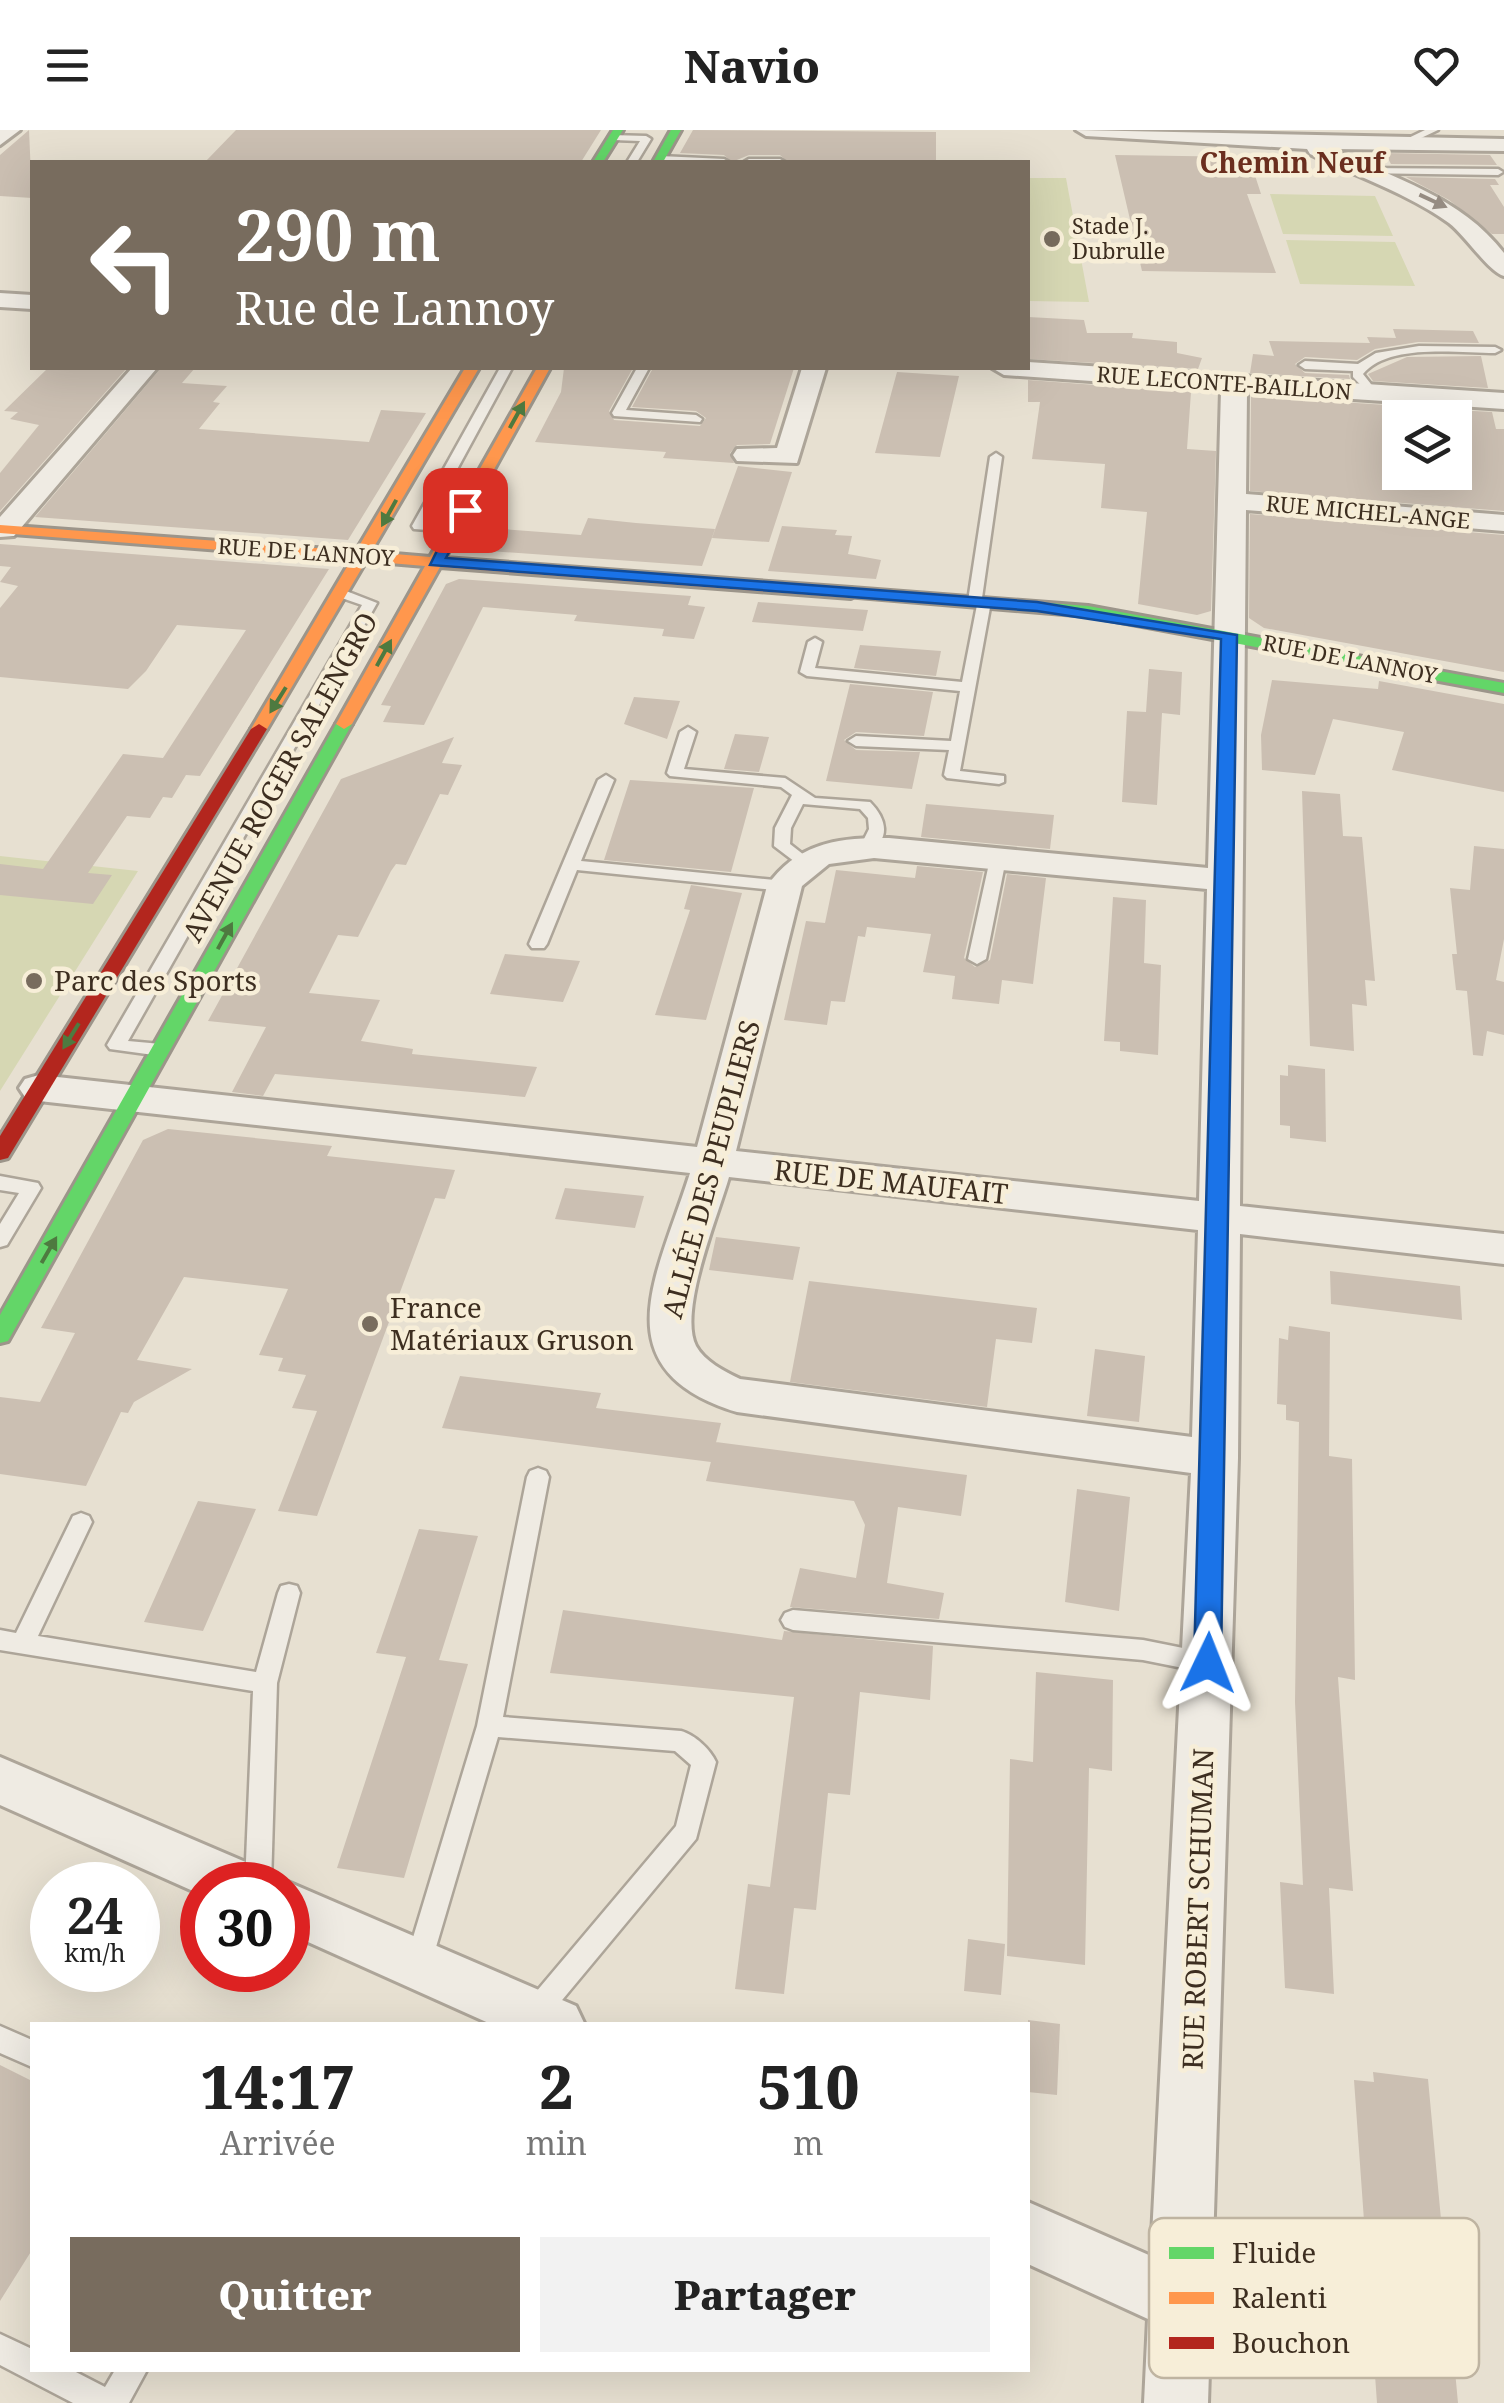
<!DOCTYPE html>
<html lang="fr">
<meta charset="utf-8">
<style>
body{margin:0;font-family:"Noto Serif",serif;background:#f2f2f2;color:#222;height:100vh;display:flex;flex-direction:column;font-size:38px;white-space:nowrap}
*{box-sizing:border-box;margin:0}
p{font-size:32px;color:#767676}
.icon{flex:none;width:55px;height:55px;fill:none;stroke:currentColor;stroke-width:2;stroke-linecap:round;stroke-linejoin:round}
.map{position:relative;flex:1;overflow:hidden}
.details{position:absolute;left:30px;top:1892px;width:1000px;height:350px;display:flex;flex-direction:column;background:#fff;border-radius:0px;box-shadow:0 10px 40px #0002}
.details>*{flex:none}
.banner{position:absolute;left:30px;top:30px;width:1000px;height:210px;border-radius:0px;box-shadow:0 10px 40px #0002;background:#786c5e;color:#fff;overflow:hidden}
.fabs{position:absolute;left:1382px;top:270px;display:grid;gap:20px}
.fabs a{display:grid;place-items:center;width:90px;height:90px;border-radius:0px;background:#fff;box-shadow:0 10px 40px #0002;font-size:50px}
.speed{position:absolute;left:30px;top:1732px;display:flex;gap:20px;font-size:50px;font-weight:700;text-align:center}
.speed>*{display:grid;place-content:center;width:130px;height:130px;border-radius:50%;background:#fff;box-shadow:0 10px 40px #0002;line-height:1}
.speed small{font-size:25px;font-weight:400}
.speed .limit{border:15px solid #d22;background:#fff;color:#111}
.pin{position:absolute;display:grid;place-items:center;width:85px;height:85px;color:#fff;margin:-42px;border-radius:20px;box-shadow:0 5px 15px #0006}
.me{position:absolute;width:110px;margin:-55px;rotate:2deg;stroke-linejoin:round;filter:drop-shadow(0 0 8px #0008)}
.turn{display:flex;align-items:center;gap:35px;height:210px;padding:0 40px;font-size:45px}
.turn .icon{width:130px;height:130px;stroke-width:2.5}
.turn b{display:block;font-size:70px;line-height:85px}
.eta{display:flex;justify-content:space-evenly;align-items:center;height:170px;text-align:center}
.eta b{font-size:60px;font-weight:800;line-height:70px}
.button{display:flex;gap:20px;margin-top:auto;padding:20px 40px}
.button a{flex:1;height:115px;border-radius:0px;background:#786c5e;color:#fff;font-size:40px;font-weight:800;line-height:115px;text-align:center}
.button a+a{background:#f2f2f2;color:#222}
header{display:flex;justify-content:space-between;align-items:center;height:130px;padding:0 40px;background:#fff;font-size:45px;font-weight:800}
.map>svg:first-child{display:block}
</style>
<header><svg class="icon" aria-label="menu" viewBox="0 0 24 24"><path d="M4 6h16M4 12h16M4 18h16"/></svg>Navio<svg class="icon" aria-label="heart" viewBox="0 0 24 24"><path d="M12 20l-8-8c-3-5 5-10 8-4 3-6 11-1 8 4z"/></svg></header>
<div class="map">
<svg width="1504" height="2273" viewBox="0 0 1504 2273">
<rect width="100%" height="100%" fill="#e7e0d1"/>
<path fill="#d6d7b3" d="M1028 48H1066L1089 172 1028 171Z
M1270 64 1375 66 1393 106 1283 104Z
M1286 110 1395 112 1415 156 1300 154Z
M0 726 138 741 0 961Z"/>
<path fill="#cbbfb2" d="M29 0 32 68 0 66V25Z
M236 0H601L581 32H205Z
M693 0 936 2V32H788L780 25H749L732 32 724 25 680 23Z
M1385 23 1490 25 1497 35 1391 34Z
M1115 25 1249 27 1261 64H1247L1276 143 1142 141Z
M1406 47 1495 49 1499 55H1490L1504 77V104H1492L1449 70Z
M1028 187 1084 190 1087 203H1133L1132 208 1177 212V223L1202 228 1198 239 1028 229Z
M1393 199 1473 201 1479 213 1418 212 1375 219 1357 230 1305 227 1295 234 1305 243 1349 245 1350 249 1250 243 1253 224 1274 226 1269 211 1370 213 1367 207 1396 208Z
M1481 226 1488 258 1373 251 1368 244 1407 227Z
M48 238H127L0 381V343L39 295 10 289 18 282 4 281Z
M161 238H195L182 253 227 256 213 272 220 273 199 299 369 312 381 280 426 283 348 410 35 387Z
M564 238H633L609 281 614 290 700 296 706 288 696 281 632 277 653 238H794L770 314 737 315 730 323 734 333 663 328 666 322 535 312 561 262Z
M897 242 959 246 940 327 875 323Z
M1028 250 1191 262 1187 319 1216 321 1211 481 1197 485 1138 474 1147 382 1101 378 1105 334 1032 329 1040 272H1028Z
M1251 266 1386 275 1392 345 1455 349V321H1461L1456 280 1492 282 1496 299H1504V381L1250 361Z
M738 336 792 342 769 412 712 408Z
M1250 384 1504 405V542L1264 498 1249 488Z
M588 388 636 393 715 399 702 436 476 420 468 413 477 397 581 405Z
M782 396 837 400 835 405 852 406 848 424 881 430 876 449 768 441Z
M0 414 329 439 200 646 186 645 172 668 163 667 150 688 127 686 88 743 112 745 93 774 0 765V734L43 739 123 624 163 628 246 500 177 495 146 541 128 559 0 547V478L18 456 0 452 11 437 0 436Z
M459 449 691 466 688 475 705 477 694 509 662 506 664 499 574 491 577 485 483 477 424 595 383 592 391 576 381 575 446 454Z
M758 472 868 480 863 501 752 492Z
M860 515 941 521 936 546 854 538Z
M1149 539 1182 542 1180 585 1162 583 1157 675 1122 672 1127 581 1146 582Z
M1272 550 1378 559 1379 551 1504 574V662L1392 640 1404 602 1333 589 1315 645 1262 640 1261 605Z
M850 554 933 562 924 606 856 602 844 610 856 620 920 622 912 659 826 651Z
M634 567 680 571 667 609 624 594Z
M735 604 769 607 759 642 724 639Z
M454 607 442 633 462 635 448 665 440 664 406 735 396 734 391 741 358 807 338 805 309 863 380 870 361 911 413 919 412 924 537 937 525 967 275 944 263 966 232 962 266 897 208 891 341 649Z
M630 650 754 658 731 742 604 730Z
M1302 661 1340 664 1343 706 1362 707 1375 851 1365 850 1367 876 1352 874 1354 921 1310 916Z
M926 674 1054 685 1050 719 921 707Z
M1474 716 1504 719V809L1496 850 1504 852V905L1487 901 1483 926 1473 925 1467 861 1456 860 1452 824H1457L1450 758 1470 760Z
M917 736 983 742 964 828 975 837 990 830 1007 744 1046 748 1033 854 1002 850 999 874 952 869 955 846 923 842 931 804 867 797 865 807 858 806 845 872 831 871 827 895 784 890 806 791 825 793 836 740 915 748Z
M691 755 742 763 706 890 655 885 690 780 684 779Z
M1113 767 1146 770 1144 833 1161 835 1158 925 1120 921V912L1104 911Z
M505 824 580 831 563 872 490 864Z
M1288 935 1325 939 1326 1012 1290 1008V996L1280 995V945L1288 946Z
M168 999 332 1016 327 1026 455 1040 445 1069 435 1068 317 1386 278 1381 317 1281 292 1278 306 1245 278 1241 283 1228 259 1225 288 1159 184 1147 137 1230 192 1239 134 1272 128 1283 121 1282 86 1356 0 1344V1267L40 1272 75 1203 41 1198 143 1010Z
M565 1058 644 1066 635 1098 555 1089Z
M716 1107 800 1117 793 1150 709 1140Z
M1330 1141 1460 1156 1462 1190 1331 1174Z
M809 1151 1037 1178 1032 1213 996 1209 987 1277 790 1252Z
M1289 1196 1330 1202 1329 1326 1352 1329 1355 1550 1338 1547 1353 1761 1329 1758 1334 1864 1285 1858 1280 1752 1303 1755 1295 1572 1299 1292 1286 1290V1275L1277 1274 1279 1208 1288 1210Z
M1095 1219 1145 1226 1139 1292 1087 1286Z
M460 1246 601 1263 596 1278 721 1293 711 1332 442 1298Z
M716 1312 967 1345 961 1386 898 1377 887 1453 944 1463 939 1489 790 1477 800 1438 856 1448 865 1395 854 1371 706 1351Z
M1077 1359 1130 1367 1119 1481 1065 1472Z
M198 1371 256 1379 203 1501 144 1492Z
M419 1399 478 1406 439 1530 468 1534 404 1748 337 1738 406 1527 376 1523Z
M563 1480 782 1510 784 1501 933 1516 930 1570 860 1562 850 1665 828 1663 816 1780 794 1778 784 1864 735 1859 748 1754 770 1757 794 1567 550 1543Z
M1036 1542 1113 1550 1112 1641 1089 1638 1085 1835 1007 1826 1010 1629 1033 1632Z
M968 1809 1005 1814 1001 1865 964 1861Z
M1028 1890 1060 1894 1057 1965 1028 1962Z
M0 1935 32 1951V2120L0 2171Z
M1373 1942 1428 1949 1458 2273H1377L1354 1950 1374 1952Z"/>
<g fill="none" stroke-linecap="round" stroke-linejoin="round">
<defs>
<path id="lane" d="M1425 0H1438L1402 17 1394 15Z
M611 5 646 6 651 9 637 32H627L640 11 614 10Z
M660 26 724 29 729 32 657 31Z
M749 29H780L785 32H744Z
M1361 38 1498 39 1503 42 1498 45 1357 43Z
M1419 216 1495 217 1501 220 1495 223C1458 223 1388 213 1363 244L1378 263 1372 267 1353 247V241L1305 239 1299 235 1305 231 1358 234 1376 223Z
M500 238H512L428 393 454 394 461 398 454 402 414 399 412 396Z
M637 238H649L626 280 696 285 702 289 700 292 614 286 612 283Z
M996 323 1002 327 982 468 991 472 960 641 1004 646V652L999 654 947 648 944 645 949 620 856 616 848 611 856 606 951 611 960 561 807 546 800 542 808 512 815 508 822 512 815 538 962 552 977 475 968 471 990 327Z
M341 459 377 473 128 911 161 914 170 920 161 926 110 919 107 915 362 475 336 466 334 463Z
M688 597 696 602 684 639 785 648 815 668 870 672C886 688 892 709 868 722L860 717 869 699 868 688 860 679 803 674 791 698 790 714 813 732 811 735H799L774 716 775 698 792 665 781 657 670 646 667 643 680 602Z
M606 645 614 650 581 731 785 751 793 756 785 761 577 740 547 814 544 818H532L529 814 598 650Z
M998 724 1006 729 986 829 977 834 968 829 990 729Z
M0 1046 38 1053 41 1058 7 1115 0 1117V1094L19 1063 0 1060Z
M538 1338 546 1341 549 1347 503 1587 681 1601C695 1605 710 1619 716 1632L696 1709 543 1893H525L521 1884 525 1875 676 1696 691 1635 675 1621 498 1607 431 1834 427 1843 418 1846 409 1843 405 1834 477 1596 527 1347 530 1341Z
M81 1383 89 1386 92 1392 38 1506 256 1542 278 1463 281 1456 289 1454 297 1456 300 1463 277 1553 271 1755H245L253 1561 0 1520V1500L16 1503 73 1386Z
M793 1480 1143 1510 1208 1523 1216 1526 1220 1533 1216 1540 1208 1543 1143 1530 793 1500 785 1497 781 1490 785 1483Z
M0 1896 32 1910V1937L0 1923Z
M0 2204 32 2219V2240H72L105 2257 115 2240H147L129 2273H73L0 2235Z"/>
<path id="street" d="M0 0H20L0 15Z
M1076 0 1504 9V21L1332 19C1394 48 1461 67 1504 123V146C1489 142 1465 105 1449 93 1407 63 1356 46 1310 24L1307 19 1086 6Z
M0 163 32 165V179L0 177Z
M1028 232 1504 263V279L1247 262 1246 364 1504 385V401L1246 380 1240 1076 1504 1104V1134L1240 1104 1238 1328 1208 2273H1144L1148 2189 1028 2134V2072L1151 2126 1191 1343 737 1282C598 1239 659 1143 690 1043L39 971 25 967 19 958 25 949 39 945 697 1017 767 756C797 713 839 707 889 708L1208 738 1221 260 1004 245 992 238H1028ZM874 728 1207 759 1199 1071 736 1021 802 756 829 734ZM729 1047 1198 1100 1192 1307 740 1249C724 1241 705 1232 696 1216 678 1181 718 1086 729 1047Z
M132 238H157L14 406 0 407V387Z
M802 238H826L797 333 737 331 733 325 737 319 777 318Z
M0 1627 257 1737 265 1755H202V1765L0 1675Z
M288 1752 576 1876 585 1895H493L288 1803V1755H280Z"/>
<path id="fast" d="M613 0H623L603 32H593Z
M671 0H681L663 32H653Z
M851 458 1088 476 1504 553V563L1088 486 846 466 843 463Z
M344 589 352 594 8 1211 0 1213V1185L336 594Z"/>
<path id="slow" d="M465 238H479L371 422 430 427 537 238H550L445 428 851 458 859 463 851 468 440 437 352 594 344 599 336 594 425 436 366 431 267 599 259 604 251 599 351 430 0 403V395L356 421Z"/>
<path id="jam" d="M259 594 267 599 8 1028 0 1030V1006L251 599Z"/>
</defs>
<use href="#lane" stroke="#ada599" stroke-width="5"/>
<use href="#street" stroke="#ada599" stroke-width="6"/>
<use href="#fast" stroke="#9c958a" stroke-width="6"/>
<use href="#slow" stroke="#9c958a" stroke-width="6"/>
<use href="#jam" stroke="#9c958a" stroke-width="6"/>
<use href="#lane" fill="#efebe3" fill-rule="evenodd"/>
<use href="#street" fill="#efebe3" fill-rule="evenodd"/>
<use href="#fast" fill="#63d668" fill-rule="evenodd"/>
<use href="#slow" fill="#ff974d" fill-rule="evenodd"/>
<use href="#jam" fill="#b3261e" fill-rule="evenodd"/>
</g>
<defs><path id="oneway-solid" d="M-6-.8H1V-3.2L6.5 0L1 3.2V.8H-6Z" transform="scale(2.5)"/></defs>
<use fill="#968c82" href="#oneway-solid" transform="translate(1433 71) rotate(25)"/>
<g fill="#4e7a40">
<use href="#oneway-solid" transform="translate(517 285) rotate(-61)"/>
<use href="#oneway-solid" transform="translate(389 383) rotate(119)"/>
<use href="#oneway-solid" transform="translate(384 523) rotate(-61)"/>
<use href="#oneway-solid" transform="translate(278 570) rotate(122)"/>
<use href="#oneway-solid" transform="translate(225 806) rotate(-61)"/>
<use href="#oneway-solid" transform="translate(71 906) rotate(122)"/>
<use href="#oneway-solid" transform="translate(49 1120) rotate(-60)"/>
</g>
<path fill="#1a73e8" stroke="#114b97" stroke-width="2.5" d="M465 375 472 380 446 428 1037 472 1237 505 1221 1533 1217 1541H1198L1194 1533 1221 509 1037 481 430 435 457 380Z"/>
<g fill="#786c5e" stroke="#f7eed8" stroke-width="4">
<circle cx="1052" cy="109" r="10"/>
<circle cx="34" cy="851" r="10"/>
<circle cx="370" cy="1194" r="10"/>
</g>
<g text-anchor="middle" stroke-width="9" stroke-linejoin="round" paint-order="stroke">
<g font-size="22" fill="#3d2e20" stroke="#f7eed8" text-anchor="start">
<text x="1072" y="104">Stade J.<tspan x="1072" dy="25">Dubrulle</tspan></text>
</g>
<g font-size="22" fill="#3d2e20" stroke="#f7eed8">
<text transform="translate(1224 253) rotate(4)" y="8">RUE LECONTE-BAILLON</text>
<text transform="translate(1368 382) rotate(5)" y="8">RUE MICHEL-ANGE</text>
<text transform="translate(306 422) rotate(4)" y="8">RUE DE LANNOY</text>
<text transform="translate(1350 529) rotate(11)" y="8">RUE DE LANNOY</text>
</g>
<g font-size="28" font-weight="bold" fill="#6b2e1e" stroke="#f7eed8">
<text x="1292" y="43">Chemin Neuf</text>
</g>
<g font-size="28" fill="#3d2e20" stroke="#f7eed8">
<text transform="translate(280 647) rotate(-61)" y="10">AVENUE ROGER SALENGRO</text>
<text transform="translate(711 1039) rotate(-75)" y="10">ALLÉE DES PEUPLIERS</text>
<text transform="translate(891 1052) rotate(6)" y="10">RUE DE MAUFAIT</text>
<text transform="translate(1198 1779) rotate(-88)" y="10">RUE ROBERT SCHUMAN</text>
</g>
<g font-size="28" fill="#3d2e20" stroke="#f7eed8" text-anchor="start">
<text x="54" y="861">Parc des Sports</text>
<text x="390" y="1188">France<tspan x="390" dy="32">Matériaux Gruson</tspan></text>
</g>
</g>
<rect x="1149" y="2088" width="330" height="160" rx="15" fill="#f7eed8" stroke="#bfb4a1" stroke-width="2.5"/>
<rect x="1169" y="2117" width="45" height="12" fill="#63d668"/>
<rect x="1169" y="2162" width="45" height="12" fill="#ff974d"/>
<rect x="1169" y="2207" width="45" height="12" fill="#b3261e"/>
<g font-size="28" fill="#3d2e20">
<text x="1232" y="2133">Fluide</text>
<text x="1232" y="2178">Ralenti</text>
<text x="1232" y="2223">Bouchon</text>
</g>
</svg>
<div class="fabs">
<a><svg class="icon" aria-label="layers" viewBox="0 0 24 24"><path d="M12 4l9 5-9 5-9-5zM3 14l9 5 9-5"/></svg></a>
</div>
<div class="speed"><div>24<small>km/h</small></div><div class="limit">30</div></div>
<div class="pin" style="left:465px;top:380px;background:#d93025"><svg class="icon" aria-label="arrive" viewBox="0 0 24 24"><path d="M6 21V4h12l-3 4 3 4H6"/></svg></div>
<svg class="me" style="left:1208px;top:1533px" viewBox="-20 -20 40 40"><path d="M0-17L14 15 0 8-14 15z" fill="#1a73e8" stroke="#fff" stroke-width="4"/></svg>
<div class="banner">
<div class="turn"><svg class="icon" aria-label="left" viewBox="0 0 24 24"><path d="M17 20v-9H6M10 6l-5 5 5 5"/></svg><div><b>290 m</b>Rue de Lannoy</div></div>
</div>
<section class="details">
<div class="eta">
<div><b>14:17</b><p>Arrivée</p></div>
<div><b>2</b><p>min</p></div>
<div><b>510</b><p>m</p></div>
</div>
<div class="button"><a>Quitter</a><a>Partager</a></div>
</section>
</div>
